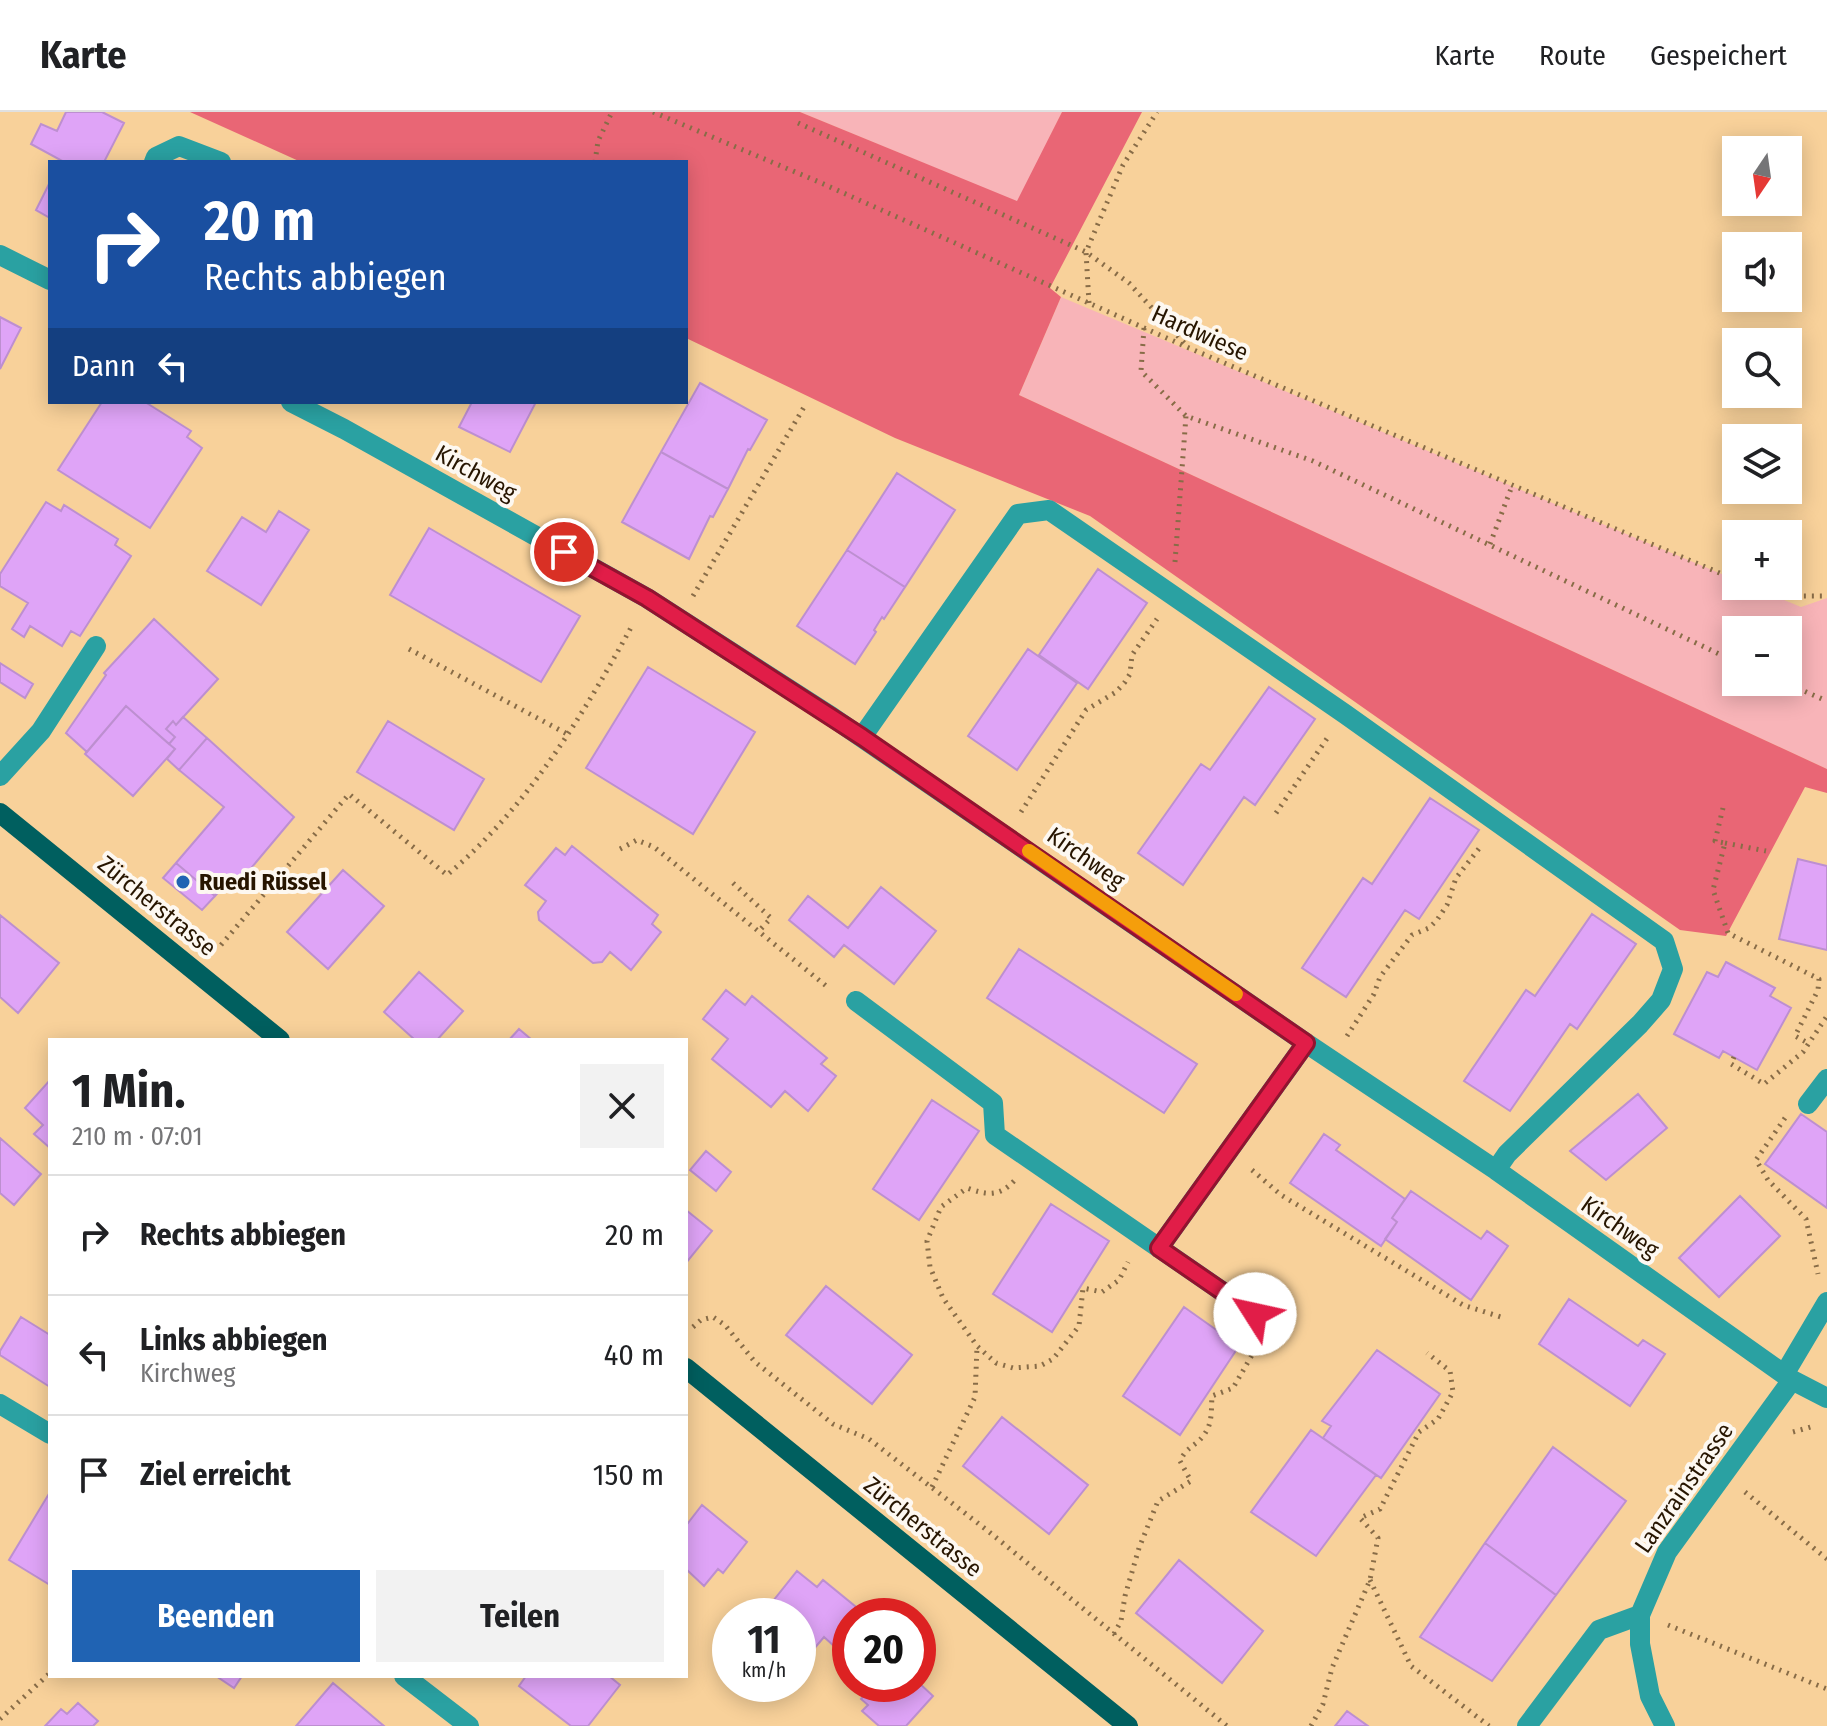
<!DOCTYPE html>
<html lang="de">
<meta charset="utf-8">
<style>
body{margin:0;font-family:"Fira Sans Condensed",sans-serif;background:#f2f2f2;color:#202124;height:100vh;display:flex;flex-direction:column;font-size:30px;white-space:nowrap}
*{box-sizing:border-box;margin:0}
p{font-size:26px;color:#757577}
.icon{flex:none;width:44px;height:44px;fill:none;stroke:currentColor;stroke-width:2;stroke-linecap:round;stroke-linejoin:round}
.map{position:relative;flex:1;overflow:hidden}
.drawer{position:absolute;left:48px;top:926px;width:640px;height:640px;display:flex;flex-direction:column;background:#fff;border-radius:0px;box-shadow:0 4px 20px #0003}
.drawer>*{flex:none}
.guide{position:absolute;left:48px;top:48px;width:640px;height:244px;border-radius:0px;box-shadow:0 4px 20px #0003;background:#1a4fa0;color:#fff;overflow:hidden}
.needle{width:52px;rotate:193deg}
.fabs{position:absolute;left:1722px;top:24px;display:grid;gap:16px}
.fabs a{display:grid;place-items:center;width:80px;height:80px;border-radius:0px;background:#fff;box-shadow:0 4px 20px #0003;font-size:40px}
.speed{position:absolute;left:712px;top:1486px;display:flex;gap:16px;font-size:40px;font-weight:700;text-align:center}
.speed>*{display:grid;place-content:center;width:104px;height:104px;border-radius:50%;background:#fff;box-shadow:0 4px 20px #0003;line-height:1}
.speed small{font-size:20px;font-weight:400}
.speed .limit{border:12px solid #d22;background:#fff;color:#111}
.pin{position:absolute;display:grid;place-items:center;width:68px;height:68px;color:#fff;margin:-34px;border:4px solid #fff;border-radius:50%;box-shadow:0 2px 8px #0007}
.me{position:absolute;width:88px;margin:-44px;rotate:305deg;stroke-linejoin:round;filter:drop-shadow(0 0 6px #0008)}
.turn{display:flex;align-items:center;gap:28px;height:168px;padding:0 24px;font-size:36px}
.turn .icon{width:104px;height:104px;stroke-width:2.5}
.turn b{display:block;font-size:56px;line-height:68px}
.then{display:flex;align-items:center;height:76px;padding:0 24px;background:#0003;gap:16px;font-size:30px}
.round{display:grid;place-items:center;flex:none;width:84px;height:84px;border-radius:0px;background:#f2f2f2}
.overview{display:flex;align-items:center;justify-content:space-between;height:136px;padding:0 24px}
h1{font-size:48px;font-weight:700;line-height:60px}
.button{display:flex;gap:16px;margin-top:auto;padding:16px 24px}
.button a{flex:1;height:92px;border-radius:0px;background:#2063b3;color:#fff;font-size:32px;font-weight:700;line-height:92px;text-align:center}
.button a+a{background:#f2f2f2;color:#202124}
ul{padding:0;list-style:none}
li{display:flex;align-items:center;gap:24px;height:120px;padding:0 24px;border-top:2px solid #e0e0e0}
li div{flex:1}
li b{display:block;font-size:30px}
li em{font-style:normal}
header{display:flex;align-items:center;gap:48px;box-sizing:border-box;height:112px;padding:0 40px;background:#fff;border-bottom:2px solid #e0e0e0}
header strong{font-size:38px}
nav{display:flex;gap:44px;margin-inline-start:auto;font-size:28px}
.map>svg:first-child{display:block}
</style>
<header>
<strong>Karte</strong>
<nav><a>Karte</a><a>Route</a><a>Gespeichert</a></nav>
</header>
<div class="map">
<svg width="1827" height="1614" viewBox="0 0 1827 1614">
<rect width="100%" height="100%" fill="#f8d19a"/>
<path fill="#f8b4b8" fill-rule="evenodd" d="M800 0H1062L1018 90Z
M1061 185 1736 468V474H1750L1801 495 1827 486V657L1019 283ZM1736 518H1788V570H1736Z"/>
<path fill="#e96675" d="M190 0H800L1017 89 1062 0H1142L1050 176 1061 185 1019 283 1827 657V681L1805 675 1726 824 1680 818 1090 404 895 326 686 226V50H301Z"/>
<path fill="#dfa4f7" stroke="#bd8fd0" stroke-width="2" d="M66 0H102L124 11 104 50H64L31 32 41 12 57 19Z
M50 70V106L36 98Z
M0 205 21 216 0 257Z
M700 271 767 308 750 338 748 337 728 377 661 340Z
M102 290H145L191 319 187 325 202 336 150 416 58 358Z
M472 290H536L510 340 459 315Z
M661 340 728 377 713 405 710 404 689 447 622 410Z
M897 361 955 398 905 475 847 438Z
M46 390 61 399 64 393 118 427 115 433 131 444 80 524 71 519 62 534 30 514 24 525 12 517 28 491 0 474V462Z
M279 399 309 418 261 493 207 459 242 405 266 420Z
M429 416 580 504 541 570 390 483Z
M847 438 905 475 884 507 882 505 874 518 876 520 855 552 797 514Z
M1098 457 1147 491 1088 577 1039 543Z
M154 507 218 567 176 613 173 609 166 617 175 625 169 632 126 594 87 640 66 621 106 563 104 561Z
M1028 537 1077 571 1017 658 968 624Z
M0 551 33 572 25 586 0 570Z
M648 555 755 620 693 722 586 656Z
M1269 575 1315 607 1255 693 1244 685 1183 773 1138 741 1201 652 1210 658Z
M126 594 175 637 133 684 85 642Z
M183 605 207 626 179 658 167 647 175 637 169 632 175 625 166 617 173 609 176 613Z
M388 609 484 667 454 718 357 660Z
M207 626 294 705 236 774 229 768 215 784 176 751 224 695 179 658Z
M1430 686 1479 718 1419 807 1405 798 1346 885 1302 856 1363 766 1372 772Z
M572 734 658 803 652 812 661 820 631 858 610 840 602 850 593 851 539 808 538 800 546 789 525 773 556 736 565 743Z
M1798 747 1827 754V838L1779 827Z
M176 751 215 784 202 798 163 766Z
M343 758 384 794 328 857 287 820Z
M881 775 936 819 894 872 844 833 834 845 789 808 808 784 848 816Z
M1592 802 1636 832 1577 917 1570 912 1510 999 1464 969 1526 878 1535 884Z
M0 803 59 851 18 901 0 885Z
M1019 837 1197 952 1164 1001 987 886Z
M1726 850 1775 876 1770 884 1791 896 1757 958 1723 939 1719 946 1674 922 1707 860 1718 865Z
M419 860 463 899 437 928H415L384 900Z
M726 878 745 893 752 884 827 946 821 952 836 964 808 999 785 979 771 995 712 947 728 927 703 907Z
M519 917 532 928H509Z
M50 968V1036L34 1022 43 1013 25 996Z
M1638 982 1667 1016 1606 1068 1570 1039Z
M932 988 979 1019 919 1108 873 1077Z
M1801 1002 1827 1020V1096L1765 1052Z
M1324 1022 1340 1033 1336 1038 1405 1087 1392 1106 1397 1110 1381 1134 1290 1071Z
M0 1026 41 1062 14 1093 0 1081Z
M706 1039 731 1060 716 1079 690 1058Z
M1411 1079 1481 1127 1487 1119 1508 1134 1471 1188 1385 1127 1397 1110 1392 1106Z
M1740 1084 1780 1124 1719 1185 1679 1146Z
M1051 1092 1109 1129 1052 1220 993 1182Z
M686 1098 712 1119 686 1151Z
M826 1174 912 1243 872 1292 786 1223Z
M1569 1187 1638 1234 1643 1228 1665 1242 1630 1294 1539 1232Z
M1184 1195 1239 1234 1180 1323 1123 1284Z
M21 1205 50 1223V1275L0 1243V1239Z
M1377 1238 1440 1282 1381 1366 1323 1326 1331 1314 1322 1309Z
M1002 1305 1088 1373 1049 1422 963 1354Z
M1311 1318 1376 1363 1316 1444 1251 1400Z
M1553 1335 1626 1389 1556 1483 1485 1431Z
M50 1380V1473L9 1448Z
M702 1393 747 1430 723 1461 718 1457 704 1474 686 1457V1409L688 1411Z
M1485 1431 1556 1483 1492 1569 1420 1525Z
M1179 1448 1263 1519 1222 1571 1136 1501Z
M797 1459 817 1475 823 1468 861 1499 857 1504H850V1513L834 1534 824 1525 807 1545 798 1536V1504H761Z
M216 1564H242L234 1576Z
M526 1564H609L620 1573 588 1614H571L519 1574Z
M918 1570 933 1584 906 1614H879L862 1599 868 1593 861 1587 874 1572Z
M333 1571 384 1614H296Z
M78 1591 98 1609 93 1614H45L61 1597 67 1602Z
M1347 1599 1368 1614H1335Z"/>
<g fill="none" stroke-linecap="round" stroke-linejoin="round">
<path stroke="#886c47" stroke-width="5" stroke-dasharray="2 6" stroke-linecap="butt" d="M653 0 819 70 1189 236 1736 468
M798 11 1086 140 1129 171 1186 233
M595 50 598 29 612 0
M1089 191 1086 140 1123 53 1157 0
M1144 216 1141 259 1186 304 1313 349 1736 550
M1490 432 1512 374
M1175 450 1186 304
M1757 474 1800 484H1827
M693 484 804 295
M409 537 569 623
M1783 570 1827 589
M1723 696 1715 729 1725 731 1713 778 1728 821 1819 867 1818 878 1795 924 1808 931
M1021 700 1086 598 1116 580 1125 570 1130 562 1132 543 1157 507
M1276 701 1328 625
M1725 731 1766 739
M620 737 637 728 654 735 830 877
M733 771 771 806 759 819
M221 833 349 682 447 763C528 695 583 603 633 512
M1347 924 1374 882 1380 865 1412 823 1429 816 1437 808 1447 793 1456 766 1481 734
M1734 945 1731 952 1764 972 1803 940 1827 904
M1785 1006 1756 1048 1768 1068 1806 1107 1818 1162
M1252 1058 1281 1083 1463 1193 1501 1205
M1014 1069C999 1085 987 1083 967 1076L941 1095 927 1129 930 1155 943 1186 977 1234 996 1251 1013 1256 1040 1254 1053 1247 1079 1214 1083 1176 1102 1180 1119 1168 1128 1150
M693 1215 701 1208 713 1205 725 1213 755 1250 833 1312 869 1327 988 1419 1227 1614
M1793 1320 1814 1314
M932 1375 975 1285 977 1235
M1745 1380 1827 1447
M1370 1468 1411 1554 1489 1614
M1668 1513 1827 1577
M1114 1522 1121 1509 1125 1484 1139 1436 1158 1389 1191 1369 1180 1349C1187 1334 1195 1335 1203 1324 1213 1312 1211 1298 1212 1284L1233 1276 1252 1243 1246 1228
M0 1607 50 1561
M1311 1614 1323 1592 1332 1556 1370 1468 1378 1426 1360 1406 1380 1397 1419 1320 1438 1307 1453 1280 1450 1259 1427 1241"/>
<path stroke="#2aa1a2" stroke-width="20" d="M154 50 156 45 179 34 221 50
M0 143 50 168
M291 290 344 317 647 486 832 605 1306 931 1496 1058 1792 1268 1827 1286
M862 625 1018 402 1049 398 1345 602 1664 829 1673 857 1661 888 1640 912 1507 1042 1496 1058
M0 664 41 619 96 534
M856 889 993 991 995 1023 1255 1202
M1808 992 1827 967
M1159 1136 1306 931
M1785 1261 1827 1190
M0 1292 50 1322
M404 1564 469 1614
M1527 1614 1599 1518 1640 1503
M1665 1614 1650 1584 1640 1532V1503L1667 1440 1792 1268"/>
<path stroke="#005f5f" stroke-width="20" d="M0 701 280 928
M686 1256 1128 1614"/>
</g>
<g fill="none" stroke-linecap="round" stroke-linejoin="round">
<defs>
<path id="route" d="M564 440 647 486 862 625 1306 931 1159 1136 1255 1202"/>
</defs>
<use href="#route" stroke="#92132f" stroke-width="20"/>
<use href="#route" stroke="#e11d48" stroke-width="14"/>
<path stroke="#f59e0b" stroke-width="14" d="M1029 739 1236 882"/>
</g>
<circle fill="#2063b3" stroke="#fdf8f1" stroke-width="3" cx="183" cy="770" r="8"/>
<g text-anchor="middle" stroke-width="8" stroke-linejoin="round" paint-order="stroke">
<g font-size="24" fill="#271500" stroke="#fdf8f1">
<text transform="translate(1200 221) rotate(24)" y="8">Hardwiese</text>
<text transform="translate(476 361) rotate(29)" y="8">Kirchweg</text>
<text transform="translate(1086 746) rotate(35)" y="8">Kirchweg</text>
<text transform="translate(157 794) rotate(39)" y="8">Zürcherstrasse</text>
<text transform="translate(1620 1115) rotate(35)" y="8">Kirchweg</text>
<text transform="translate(1684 1376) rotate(-55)" y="8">Lanzrainstrasse</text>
<text transform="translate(923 1415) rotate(39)" y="8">Zürcherstrasse</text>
</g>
<g font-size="24" font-weight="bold" fill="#271500" stroke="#fdf8f1" text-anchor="start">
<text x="199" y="778">Ruedi Rüssel</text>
</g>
</g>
</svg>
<div class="fabs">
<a><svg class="needle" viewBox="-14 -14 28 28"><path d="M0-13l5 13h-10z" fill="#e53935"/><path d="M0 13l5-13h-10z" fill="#757577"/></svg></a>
<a><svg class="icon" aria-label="sound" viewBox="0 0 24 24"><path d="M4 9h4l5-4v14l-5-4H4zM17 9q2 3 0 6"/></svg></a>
<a><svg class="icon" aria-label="search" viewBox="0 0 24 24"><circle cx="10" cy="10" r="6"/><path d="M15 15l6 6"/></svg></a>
<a><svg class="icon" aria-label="layers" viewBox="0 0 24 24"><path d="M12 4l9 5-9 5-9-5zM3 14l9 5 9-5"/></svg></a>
<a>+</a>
<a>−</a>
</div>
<div class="speed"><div>11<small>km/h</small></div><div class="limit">20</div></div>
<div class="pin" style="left:564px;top:440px;background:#d93025"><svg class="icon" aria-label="arrive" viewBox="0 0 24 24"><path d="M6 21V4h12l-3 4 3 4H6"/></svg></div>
<svg class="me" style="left:1255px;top:1202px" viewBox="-20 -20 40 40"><circle r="19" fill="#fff"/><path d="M0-13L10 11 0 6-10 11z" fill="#e11d48"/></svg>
<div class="guide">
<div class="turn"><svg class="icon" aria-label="right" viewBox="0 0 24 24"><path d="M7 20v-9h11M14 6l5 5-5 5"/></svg><div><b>20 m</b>Rechts abbiegen</div></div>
<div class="then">Dann<svg class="icon" aria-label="left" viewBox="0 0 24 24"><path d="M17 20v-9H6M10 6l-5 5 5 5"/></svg></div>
</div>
<section class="drawer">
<div class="overview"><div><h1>1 Min.</h1><p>210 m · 07:01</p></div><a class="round"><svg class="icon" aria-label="close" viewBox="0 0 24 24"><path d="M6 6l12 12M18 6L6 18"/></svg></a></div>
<ul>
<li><svg class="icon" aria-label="right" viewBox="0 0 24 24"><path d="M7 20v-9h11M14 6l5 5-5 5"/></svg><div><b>Rechts abbiegen</b></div><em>20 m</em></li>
<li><svg class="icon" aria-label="left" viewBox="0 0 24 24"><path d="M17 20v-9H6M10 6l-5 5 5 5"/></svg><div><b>Links abbiegen</b><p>Kirchweg</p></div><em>40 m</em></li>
<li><svg class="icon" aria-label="arrive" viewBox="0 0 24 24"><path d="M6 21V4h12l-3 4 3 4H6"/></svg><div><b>Ziel erreicht</b></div><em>150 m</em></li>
</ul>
<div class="button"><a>Beenden</a><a>Teilen</a></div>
</section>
</div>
